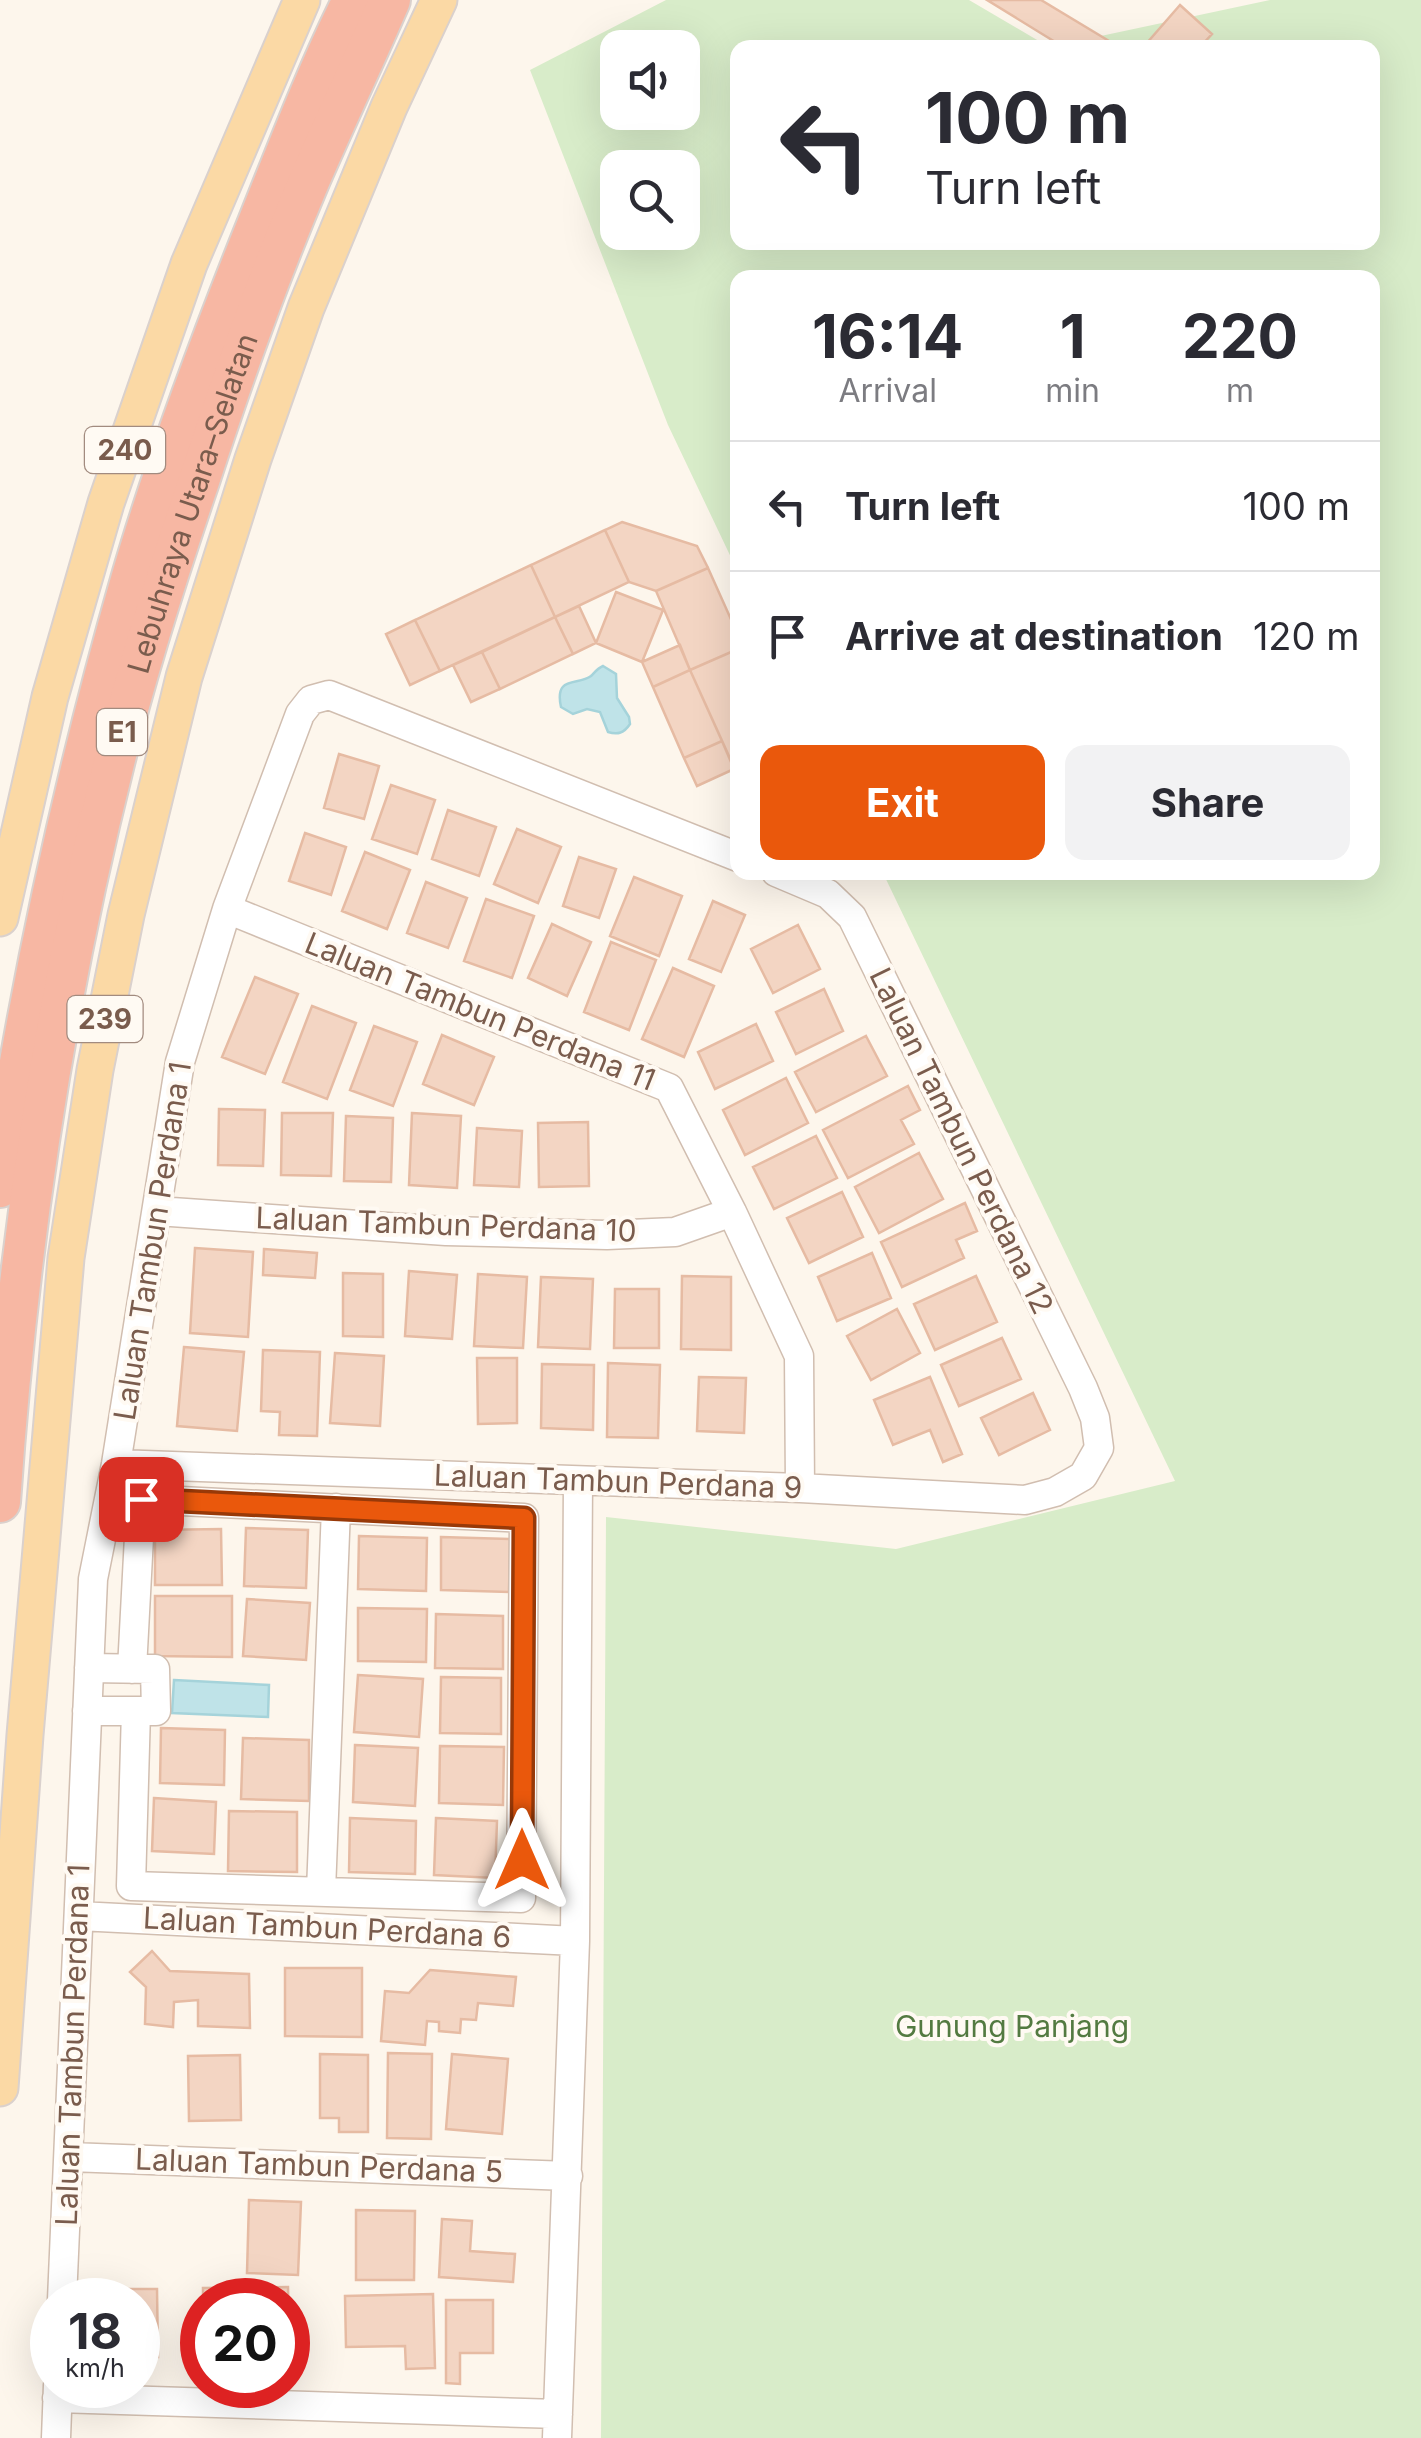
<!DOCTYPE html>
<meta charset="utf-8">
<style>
body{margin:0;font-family:Inter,sans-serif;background:#f2f2f3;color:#2b2b33;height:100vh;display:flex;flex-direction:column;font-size:38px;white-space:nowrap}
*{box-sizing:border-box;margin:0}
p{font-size:32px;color:#7c7c81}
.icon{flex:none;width:55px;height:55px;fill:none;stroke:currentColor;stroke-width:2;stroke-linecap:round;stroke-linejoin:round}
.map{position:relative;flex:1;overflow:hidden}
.details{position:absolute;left:730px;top:270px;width:650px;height:610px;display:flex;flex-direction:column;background:#fff;border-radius:20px;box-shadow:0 10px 40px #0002}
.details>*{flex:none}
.guide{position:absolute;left:730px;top:40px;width:650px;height:210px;border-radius:20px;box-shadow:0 10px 40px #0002;background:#fff;color:#2b2b33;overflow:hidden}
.fabs{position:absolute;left:600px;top:30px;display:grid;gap:20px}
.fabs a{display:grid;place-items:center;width:100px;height:100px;border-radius:20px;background:#fff;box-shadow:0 10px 40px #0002;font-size:50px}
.speed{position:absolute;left:30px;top:2278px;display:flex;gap:20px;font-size:50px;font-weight:700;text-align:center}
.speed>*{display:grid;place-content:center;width:130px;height:130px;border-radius:50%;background:#fff;box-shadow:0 10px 40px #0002;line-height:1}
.speed small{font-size:25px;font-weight:400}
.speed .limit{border:15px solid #d22;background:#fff;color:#111}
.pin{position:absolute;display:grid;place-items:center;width:85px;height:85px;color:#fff;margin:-42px;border-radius:20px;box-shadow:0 5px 15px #0006}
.me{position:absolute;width:110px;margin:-55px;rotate:0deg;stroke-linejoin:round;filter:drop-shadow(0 0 8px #0008)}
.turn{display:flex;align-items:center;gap:35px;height:210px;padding:0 30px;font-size:45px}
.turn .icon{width:130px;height:130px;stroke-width:2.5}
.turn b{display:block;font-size:70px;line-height:85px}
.eta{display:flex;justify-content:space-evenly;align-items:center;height:170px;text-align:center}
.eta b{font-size:60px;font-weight:700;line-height:70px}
.primary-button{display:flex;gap:20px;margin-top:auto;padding:20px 30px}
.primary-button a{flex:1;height:115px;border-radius:20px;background:#ea580c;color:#fff;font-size:40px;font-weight:700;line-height:115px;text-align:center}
.primary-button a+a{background:#f2f2f3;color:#2b2b33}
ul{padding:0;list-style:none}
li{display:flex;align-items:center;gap:30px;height:130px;padding:0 30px;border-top:2px solid #e1e1e2}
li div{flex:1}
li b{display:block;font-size:38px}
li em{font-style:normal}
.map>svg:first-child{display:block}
</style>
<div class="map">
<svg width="1421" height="2438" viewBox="0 0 1421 2438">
<rect width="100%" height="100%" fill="#fdf6ec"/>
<path fill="#d8ecc9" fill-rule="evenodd" d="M666 0H969L1049 47 1270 0H1421V2438H601L606 1517 896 1549 1175 1481 883 873 1372 872V278H738L737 570 668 425 530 70ZM618 48H682V112H618ZM738 48H1372V242H738ZM618 168H682V232H618Z"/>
<path fill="#bfe3e8" stroke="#a5d3da" stroke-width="2.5" d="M603 666 616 674 617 698 629 717 630 724C624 733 618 735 608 732L600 712 587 709 573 714 561 707C554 675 578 686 591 676 595 672 598 668 603 666Z
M174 1680 269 1685 268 1717 172 1713Z"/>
<path fill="#f3d5c3" stroke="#e6bba3" stroke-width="2.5" d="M987 0H1041L1109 41 1106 48H1065Z
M1180 5 1212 34 1199 48H1149L1146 44Z
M622 522 697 546 708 568 656 591 629 582 605 530Z
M605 530 629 582 555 617 531 565Z
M531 565 555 617 440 671 415 620Z
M708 568 738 635V649L690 670 656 591Z
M616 592 663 610 642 662 596 643Z
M579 606 596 643 573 654 555 617Z
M555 617 573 654 500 689 482 652Z
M415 620 440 671 410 685 386 634Z
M680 645 690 670 653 687 642 662Z
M738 649V776L690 670Z
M482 652 500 689 471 702 453 665Z
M690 670 722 741 684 758 653 687Z
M722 741 734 769 697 786 684 758Z
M339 754 379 766 364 819 324 808Z
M391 785 435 800 417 854 372 839Z
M448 810 496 827 479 876 432 859Z
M517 829 561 847 538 903 494 884Z
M305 833 346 847 331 895 289 881Z
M365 852 410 870 387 929 342 911Z
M579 857 616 869 599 918 563 906Z
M634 877 682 896 659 956 610 936Z
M426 882 467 898 448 948 407 933Z
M486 899 534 916 512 978 464 961Z
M713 901 745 915 721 972 689 959Z
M552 924 591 942 567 996 528 978Z
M798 925 820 969 773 993 751 949Z
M611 942 656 960 629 1030 584 1012Z
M673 968 714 986 684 1057 642 1039Z
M255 977 298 994 265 1074 222 1057Z
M824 989 843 1031 796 1054 776 1012Z
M312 1006 356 1023 327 1099 283 1082Z
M756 1024 773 1061 715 1089 698 1052Z
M374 1026 417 1042 393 1106 350 1090Z
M442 1035 494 1057 474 1105 423 1084Z
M866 1036 887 1076 816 1112 795 1072Z
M786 1078 808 1123 745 1155 723 1110Z
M908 1086 920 1110 901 1120 914 1144 848 1178 823 1130Z
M219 1109 265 1110 263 1166 218 1165Z
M282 1113H333L331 1176 281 1175Z
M412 1113 461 1116 457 1188 409 1185Z
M346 1116 393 1118 391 1182 344 1181Z
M588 1122 589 1186 539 1187 538 1123Z
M477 1128 522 1131 519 1187 474 1185Z
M816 1136 837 1178 774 1209 753 1167Z
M919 1153 943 1199 879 1233 855 1187Z
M842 1192 863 1237 809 1263 787 1218Z
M965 1203 977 1231 956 1240 964 1258 902 1287 881 1242Z
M195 1248 253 1252 248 1337 190 1333Z
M264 1249 317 1253 315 1278 263 1275Z
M872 1253 891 1298 837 1321 818 1277Z
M409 1271 457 1275 452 1339 405 1336Z
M343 1273 383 1274V1337L343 1336Z
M478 1274 527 1277 523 1348 474 1346Z
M682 1276 731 1277V1350L681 1349Z
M976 1276 997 1322 935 1350 914 1304Z
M541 1277 593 1279 590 1349 538 1347Z
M615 1289H659V1348H614Z
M897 1309 920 1353 871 1380 847 1336Z
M1002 1338 1021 1379 959 1406 941 1365Z
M184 1347 244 1352 237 1431 177 1426Z
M263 1350 320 1352 317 1436 279 1435 280 1412 261 1411Z
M335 1353 384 1356 380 1426 330 1423Z
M477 1358H517V1423L478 1424Z
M608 1363 660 1365 658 1438 607 1437Z
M542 1364 594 1365 593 1430 541 1428Z
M699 1377 746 1378 744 1433 697 1431Z
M930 1377 962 1454 943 1462 930 1430 893 1445 874 1400Z
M1033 1393 1050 1430 999 1455 981 1418Z
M246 1528 308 1530 306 1588 244 1586Z
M221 1529 222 1585H155V1530Z
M359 1536 427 1538 426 1591 358 1589Z
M441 1537 510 1539 509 1592 441 1590Z
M155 1596H232V1657L155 1656Z
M247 1599 310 1603 306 1660 243 1656Z
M358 1608 427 1609 426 1662 358 1661Z
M436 1614 503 1616V1669L435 1668Z
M358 1675 423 1679 419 1737 354 1732Z
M441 1677 501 1678V1734L440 1733Z
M161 1728 225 1730 224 1785 160 1783Z
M243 1738 309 1740V1801L241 1799Z
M355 1745 418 1748 415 1806 353 1802Z
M440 1746 504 1747 503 1805 439 1803Z
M154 1798 216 1802 214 1854 152 1851Z
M229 1811 297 1812V1872L228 1871Z
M350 1818 416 1821 415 1874 349 1872Z
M436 1818 497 1821 495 1878 434 1875Z
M152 1951 170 1971 249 1974 250 2028 198 2026V2000L174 2002 173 2027 145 2024 146 1987 130 1972Z
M285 1968H362V2037L285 2036Z
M430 1970 516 1977 513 2006 478 2003 476 2020 461 2019 460 2033 439 2031V2022L427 2021 425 2045 381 2041 385 1991 409 1993Z
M388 2053 432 2054 431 2139 387 2138Z
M320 2054 368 2055V2132H339V2118H320Z
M452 2054 508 2059 502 2134 446 2129Z
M240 2055 241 2120 189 2121 188 2056Z
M249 2200 301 2202 298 2275 247 2273Z
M356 2210 415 2211 414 2280H356Z
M442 2219 472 2221 470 2251 515 2254 513 2282 439 2277Z
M288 2287 289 2343H288V2300H203V2288Z
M103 2289H157L158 2357H138V2300H103Z
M433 2294 435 2368 406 2369 405 2346 346 2347 345 2296Z
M446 2300H493V2353H460V2384L446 2383Z"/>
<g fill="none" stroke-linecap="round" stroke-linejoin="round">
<defs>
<path id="minor" d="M227 909 669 1088 732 1212 799 1356 800 1488
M157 1211 446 1231 607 1235 675 1232 732 1212
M116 1464 800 1488 1025 1500 1055 1492 1083 1476 1099 1448 1095 1418 1083 1388 852 917 828 894 776 872
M132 1669 141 1499 524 1518 521 1898 131 1886 136 1711
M87 1711H156L155 1669 89 1668
M321 1891 336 1508
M79 1916 575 1941
M70 2157 568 2176
M62 2300 93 1579 116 1464 180 1062 227 909 300 714 311 700 329 695 738 857
M57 2398 558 2414
M56 2438 58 2385
M557 2438 575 1941 578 1481"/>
<path id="major" d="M0 918 50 697 106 503 189 264 302 0
M0 2088 25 1735 66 1258 95 1070 126 915 184 677 253 459 306 308 389 107 439 0"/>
<g id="highway">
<path d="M0 1187C30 982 74 779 131 580 166 459 211 340 258 223 288 148 317 72 353 0"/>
<path id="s1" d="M0 1502C17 1252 54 1002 115 759 138 665 168 572 199 481 232 379 268 278 310 179 336 119 364 60 390 0"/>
</g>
</defs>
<use href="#minor" stroke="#d1beb0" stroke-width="31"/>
<use href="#major" stroke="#dad1cd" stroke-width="39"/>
<use href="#highway" stroke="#dad1cd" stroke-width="44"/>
<use href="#minor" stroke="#fff" stroke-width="28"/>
<use href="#major" stroke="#fbd9a5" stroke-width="35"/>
<use href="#highway" stroke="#f7b7a3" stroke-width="40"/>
</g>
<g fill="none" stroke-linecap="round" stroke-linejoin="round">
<defs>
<path id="route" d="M141 1499 524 1518 522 1860"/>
</defs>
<use href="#route" stroke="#983908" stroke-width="25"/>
<use href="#route" stroke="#ea580c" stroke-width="18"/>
</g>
<g text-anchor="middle" stroke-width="8" stroke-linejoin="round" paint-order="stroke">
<g fill="#fffaf3" stroke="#a28b7f" stroke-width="2.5">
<rect x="85" y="427" width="80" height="46" rx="8"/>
<rect x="97" y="709" width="50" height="46" rx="8"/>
<rect x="67.5" y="996" width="75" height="46" rx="8"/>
</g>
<g font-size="28" font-weight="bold" fill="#7a5c4d">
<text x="125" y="460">240</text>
<text x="122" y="742">E1</text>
<text x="105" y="1029">239</text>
</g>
<g font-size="30" fill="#7a5c4d" stroke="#fffaf3">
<text dy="10" stroke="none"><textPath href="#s1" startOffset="1020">Lebuhraya Utara–Selatan</textPath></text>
<text transform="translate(480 1012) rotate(22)" y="10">Laluan Tambun Perdana 11</text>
<text transform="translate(961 1141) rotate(64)" y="10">Laluan Tambun Perdana 12</text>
<text transform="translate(446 1225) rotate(2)" y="10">Laluan Tambun Perdana 10</text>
<text transform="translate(153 1241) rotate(-81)" y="10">Laluan Tambun Perdana 1</text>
<text transform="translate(618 1482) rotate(2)" y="10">Laluan Tambun Perdana 9</text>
<text transform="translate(327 1928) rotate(3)" y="10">Laluan Tambun Perdana 6</text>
<text transform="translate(73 2045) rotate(-88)" y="10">Laluan Tambun Perdana 1</text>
<text transform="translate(319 2166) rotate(2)" y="10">Laluan Tambun Perdana 5</text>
</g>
<g font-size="30" fill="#537a41" stroke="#fffaf3">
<text x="1012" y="2037">Gunung Panjang</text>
</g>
</g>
</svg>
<div class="fabs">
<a><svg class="icon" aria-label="sound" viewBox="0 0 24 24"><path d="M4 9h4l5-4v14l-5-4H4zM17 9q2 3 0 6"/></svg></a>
<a><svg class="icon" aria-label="search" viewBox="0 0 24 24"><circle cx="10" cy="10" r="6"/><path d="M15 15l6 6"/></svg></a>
</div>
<div class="speed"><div>18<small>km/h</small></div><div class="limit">20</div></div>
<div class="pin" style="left:141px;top:1499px;background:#d93025"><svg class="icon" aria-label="arrive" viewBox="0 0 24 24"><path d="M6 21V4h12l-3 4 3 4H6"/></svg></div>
<svg class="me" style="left:522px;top:1860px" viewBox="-20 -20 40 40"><path d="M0-17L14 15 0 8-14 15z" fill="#ea580c" stroke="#fff" stroke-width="4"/></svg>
<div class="guide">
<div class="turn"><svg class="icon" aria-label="left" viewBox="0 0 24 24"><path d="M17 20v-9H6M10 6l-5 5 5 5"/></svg><div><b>100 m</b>Turn left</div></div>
</div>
<section class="details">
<div class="eta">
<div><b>16:14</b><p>Arrival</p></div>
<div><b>1</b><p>min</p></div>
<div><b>220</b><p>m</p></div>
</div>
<ul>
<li><svg class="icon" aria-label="left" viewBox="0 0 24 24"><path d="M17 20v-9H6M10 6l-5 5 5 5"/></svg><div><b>Turn left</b></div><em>100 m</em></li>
<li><svg class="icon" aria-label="arrive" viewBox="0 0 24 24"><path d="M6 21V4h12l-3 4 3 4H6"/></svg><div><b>Arrive at destination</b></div><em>120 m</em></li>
</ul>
<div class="primary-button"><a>Exit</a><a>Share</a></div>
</section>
</div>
